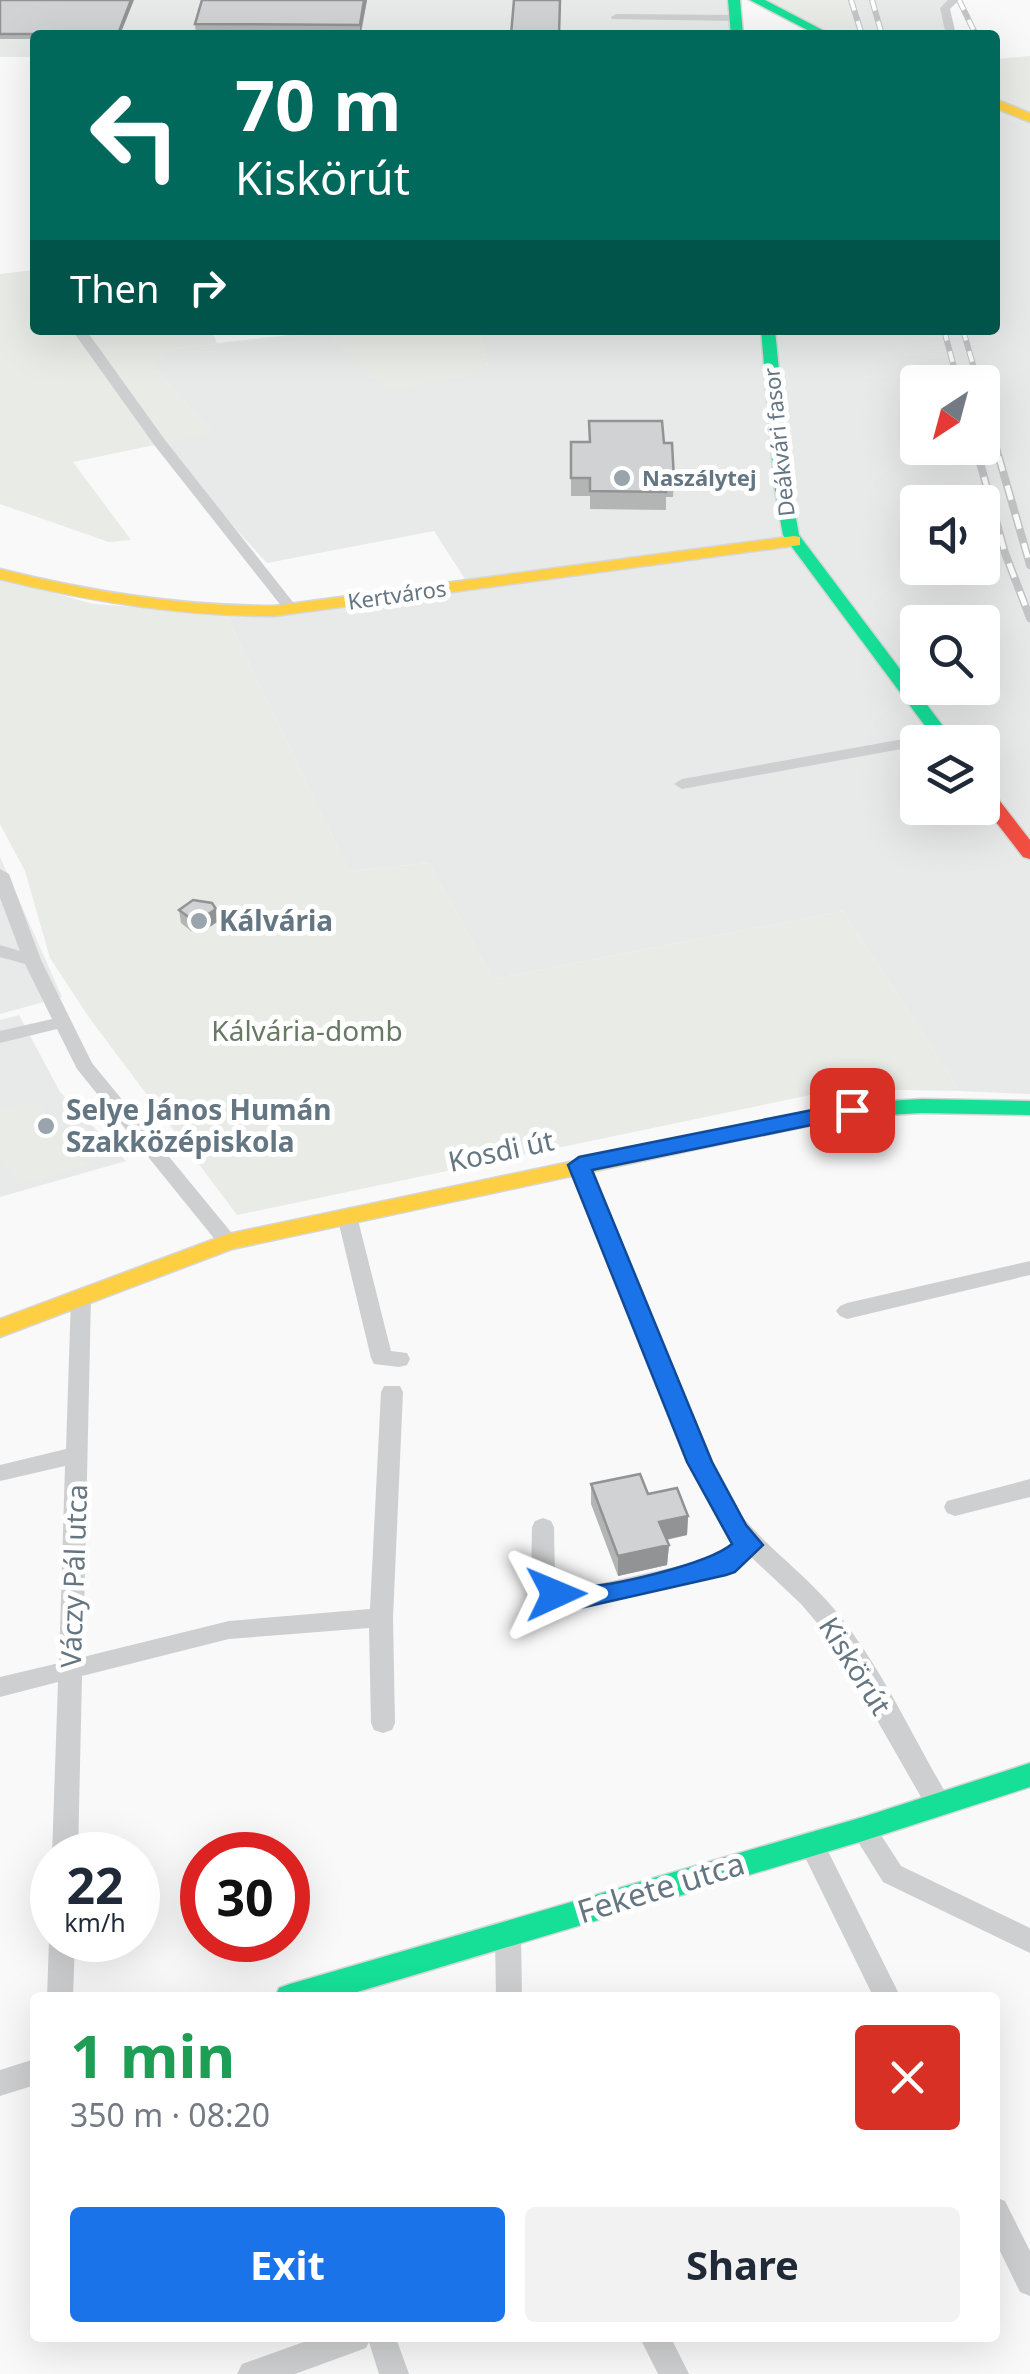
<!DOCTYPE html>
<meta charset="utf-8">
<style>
body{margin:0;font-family:"Noto Sans",sans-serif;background:#f2f2f3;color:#1f2937;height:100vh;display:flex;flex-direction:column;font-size:38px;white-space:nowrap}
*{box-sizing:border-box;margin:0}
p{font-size:32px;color:#747a83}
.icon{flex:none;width:55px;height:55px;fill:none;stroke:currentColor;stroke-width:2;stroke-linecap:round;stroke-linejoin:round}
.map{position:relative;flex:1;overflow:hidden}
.details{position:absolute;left:30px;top:1992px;width:970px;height:350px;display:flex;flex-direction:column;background:#fff;border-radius:10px;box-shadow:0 10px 40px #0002}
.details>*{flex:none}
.top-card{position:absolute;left:30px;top:30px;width:970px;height:305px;border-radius:10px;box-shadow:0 10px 40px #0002;background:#00695c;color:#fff;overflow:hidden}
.needle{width:65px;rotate:216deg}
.controls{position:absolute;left:900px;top:365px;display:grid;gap:20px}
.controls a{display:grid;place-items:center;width:100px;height:100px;border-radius:10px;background:#fff;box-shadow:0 10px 40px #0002;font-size:50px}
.speed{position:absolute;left:30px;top:1832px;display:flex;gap:20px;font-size:50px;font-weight:700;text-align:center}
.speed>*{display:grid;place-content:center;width:130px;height:130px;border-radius:50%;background:#fff;box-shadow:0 10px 40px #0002;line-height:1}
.speed small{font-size:25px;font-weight:400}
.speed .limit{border:15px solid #d22;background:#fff;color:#111}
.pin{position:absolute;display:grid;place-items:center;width:85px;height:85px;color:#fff;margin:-42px;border-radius:20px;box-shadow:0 5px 15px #0006}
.me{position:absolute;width:110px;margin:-55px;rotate:89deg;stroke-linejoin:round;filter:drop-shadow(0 0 8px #0008)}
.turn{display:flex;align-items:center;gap:35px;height:210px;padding:0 40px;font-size:45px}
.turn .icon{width:130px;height:130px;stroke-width:2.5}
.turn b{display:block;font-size:70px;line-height:85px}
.then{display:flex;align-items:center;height:95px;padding:0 40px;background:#0003;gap:20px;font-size:38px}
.round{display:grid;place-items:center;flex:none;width:105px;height:105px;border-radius:10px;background:#f2f2f3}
.head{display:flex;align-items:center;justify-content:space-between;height:170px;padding:0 40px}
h1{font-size:60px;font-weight:700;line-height:75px;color:#1e9e55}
.primary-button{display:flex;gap:20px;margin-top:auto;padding:20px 40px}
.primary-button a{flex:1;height:115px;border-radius:10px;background:#1a73e8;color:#fff;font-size:40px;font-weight:700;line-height:115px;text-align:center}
.primary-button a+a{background:#f2f2f3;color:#1f2937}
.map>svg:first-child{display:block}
</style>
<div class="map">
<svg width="1030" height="2374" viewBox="0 0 1030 2374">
<rect width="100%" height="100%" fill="#f9f9f9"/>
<path fill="#e8e9e9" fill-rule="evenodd" d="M0 0H738L742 35H35V57H0Z
M845 0H948L944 8 950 35H855Z
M995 113 1030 128V1094L960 1091 843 911 493 979 429 863 349 871 225 613 470 587 434 531 267 563 157 444 211 432 153 365 177 348 327 333 488 366 480 330H995ZM918 382H982V448H918ZM918 502H982V568H918ZM918 622H982V688H918ZM918 742H982V808H918Z
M0 857 62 997 0 1014Z
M19 1015 60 1092 126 1161 0 1197V1020Z"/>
<path fill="#e8ebe6" d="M746 0H845L855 35H827Z
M1030 56V128L995 113V59Z
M35 270V330H211L217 343 334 330H480L488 365 467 377 387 391 327 333 177 348 154 366 212 433 73 462 131 540 109 542 0 504V274Z
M0 578 93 604 225 613 349 871 429 863 493 979 843 911 960 1091 839 1089 237 1215 88 1016 50 958 25 871 0 824Z
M36 1101 89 1165 19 1185 0 1158V1109Z"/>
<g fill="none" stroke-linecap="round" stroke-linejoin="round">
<defs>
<path id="fast" d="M728 0H740L743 35H731Z
M750 0H765L832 35H817Z
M761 330H775L791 491 799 535 955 742H937L783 535 775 491Z
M922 1099 1030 1101V1115L922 1113 852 1117 764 1135 753 1128 764 1121 852 1103Z
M1030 1763V1787L863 1841 337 1998H275L279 1988 290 1984 863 1817Z"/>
<path id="slow" d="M995 99 1030 113V122L995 108Z
M794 536 800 537V545L274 616C180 616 91 602 0 579V569C91 592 180 606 274 606Z
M764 1121 772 1123 775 1128 772 1133 232 1249 0 1337V1319L228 1234Z"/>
<path id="jam" d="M982 785 989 787 1030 840V859L1023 857 982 804Z"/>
</defs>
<use href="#fast" stroke="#d5d6d7" stroke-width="3"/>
<use href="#slow" stroke="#d5d6d7" stroke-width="3"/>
<use href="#jam" stroke="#d5d6d7" stroke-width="3"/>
<path fill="#cecfd0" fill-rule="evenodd" d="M948 0H959L950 9 956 35H946L940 8Z
M616 14 736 15 741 18 736 21 612 19 611 17Z
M72 330H86L165 440 296 606V612H286L155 446Z
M942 732 950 737 948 740 918 742V746L682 789 674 784 682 779Z
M0 869 9 874 41 960 92 1063 235 1237 238 1242 235 1247H221L77 1069 57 1029 0 1043V1031L52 1019 25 964 0 957V945L20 951 0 898Z
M579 1158 589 1165 729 1499C758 1542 802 1570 835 1610 881 1666 911 1734 947 1795L950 1803 947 1811 938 1814 929 1811 830 1638 801 1604 751 1557 726 1574 576 1607 548 1601 531 1581 532 1527 535 1521 543 1518 551 1521 554 1527 555 1578 563 1586 576 1589 719 1557 737 1543 708 1502 569 1165Z
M347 1209 357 1216 391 1351 407 1353 410 1359 407 1365 399 1367 374 1364 371 1358 337 1216Z
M1030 1261V1275L847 1319 840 1316 836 1311 840 1306 847 1303Z
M81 1290 88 1292 91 1297 83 1657 229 1621 370 1609 381 1392 384 1386H400L403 1392 393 1618 395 1723 392 1730 383 1733 374 1730 371 1723 369 1628 229 1639 82 1676 78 1855H52L58 1682 0 1697V1677L59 1663 65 1466 0 1481V1465L66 1449 71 1297 74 1292Z
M1030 1479V1497L955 1516 947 1513 944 1507 947 1501Z
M863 1818 872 1821 901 1866 1030 1928V1953L883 1882 850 1829 854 1821Z
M811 1832 820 1835 901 1998H874L798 1843 802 1835Z
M508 1922 517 1926 521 1934 522 1998H496L495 1934 499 1926Z
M52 1932V1940H75L73 1998H47L49 1940Z
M35 2059V2085L0 2096V2070Z
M995 2197 1005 2201 1030 2251V2296L1020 2292 995 2241Z
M315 2338H396L409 2374H379L369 2342 366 2348 295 2374H237L242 2364Z
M640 2338H671L689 2374H658Z"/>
<use href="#fast" fill="#16e098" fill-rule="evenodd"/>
<use href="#slow" fill="#ffcf43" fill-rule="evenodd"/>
<use href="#jam" fill="#f24e42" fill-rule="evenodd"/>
<defs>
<path id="rail-far1" d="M851 0 862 35
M872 0 882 35
M959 0 976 35
M944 330 958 382
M963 330 978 382"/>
<path id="rail" d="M982 399 1030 565
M976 448 1005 553 1030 618"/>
</defs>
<use href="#rail-far1" stroke="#c3c5c6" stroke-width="6"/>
<use href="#rail" stroke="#c3c5c6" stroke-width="8"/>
<use href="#rail-far1" stroke="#fff" stroke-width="4" stroke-dasharray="11" stroke-linecap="butt"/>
<use href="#rail" stroke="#fff" stroke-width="5" stroke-dasharray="15" stroke-linecap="butt"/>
</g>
<path fill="#b3b5b5" d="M0 0 120 35H35V39H0Z
M202 0H367L361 35H196L195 24Z
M571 442 664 443 674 479 673 497H666V510L590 509V496H571Z
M179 910 217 922 202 932 191 931 181 923Z
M591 1484 648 1494 688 1516 687 1535 667 1540 669 1545 667 1565 618 1576 591 1504Z"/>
<path fill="#929394" d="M131 0H134L120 35H119Z
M364 0H367L360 35V25Z
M216 909 217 922 202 932 201 919Z
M688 1516 687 1535 658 1541 659 1522Z
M669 1545 667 1565 618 1576V1556Z"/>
<path fill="#d0d2d3" stroke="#929394" stroke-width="2.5" d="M0 0H131L118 34H0Z
M202 0H364L360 25 195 24Z
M514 0H560L559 35H511Z
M589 421H662L664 443H672L674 479H666V492L590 491V478H571V442H590Z
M193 900 212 903 216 909 201 919 190 918 179 910Z
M640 1474 648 1494 677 1488 688 1516 659 1522 669 1545 618 1556 591 1484Z"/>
<path fill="#1a73e8" stroke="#114b97" stroke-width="2.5" d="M852 1102 863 1110 860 1115 592 1170 712 1462 746 1525 763 1545 735 1572 726 1575 576 1609 547 1602 543 1594 547 1587C559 1583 566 1588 578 1587 611 1587 708 1564 732 1544L687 1462 568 1165 579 1157Z"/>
<g fill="#99a4ac" stroke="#fff" stroke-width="4">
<circle cx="622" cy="478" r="10"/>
<circle cx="199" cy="921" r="10"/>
<circle cx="46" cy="1126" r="10"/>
</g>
<g text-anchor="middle" stroke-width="10" stroke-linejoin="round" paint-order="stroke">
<g font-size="22" fill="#657683" stroke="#fff">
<text transform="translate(779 442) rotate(-96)" y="8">Deákvári fasor</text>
<text transform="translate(397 595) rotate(-8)" y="8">Kertváros</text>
</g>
<g font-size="22" font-weight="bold" fill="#657683" stroke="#fff" text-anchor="start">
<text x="642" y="486">Naszálytej</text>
</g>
<g font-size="28" font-weight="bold" fill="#657683" stroke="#fff" text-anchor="start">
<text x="219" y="931">Kálvária</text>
<text x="66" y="1120">Selye János Humán<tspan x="66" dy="32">Szakközépiskola</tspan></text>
</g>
<g font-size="28" fill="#687a64" stroke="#fff">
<text x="307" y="1041">Kálvária-domb</text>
</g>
<g font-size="28" fill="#657683" stroke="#fff">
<text transform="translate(501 1151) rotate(-12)" y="10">Kosdi út</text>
<text transform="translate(74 1576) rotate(-88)" y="10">Váczy Pál utca</text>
<text transform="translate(855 1666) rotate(58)" y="10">Kiskörút</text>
</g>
<g font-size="32" fill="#657683" stroke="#fff">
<text transform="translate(661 1888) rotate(-17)" y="11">Fekete utca</text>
</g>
</g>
</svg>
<div class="controls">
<a><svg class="needle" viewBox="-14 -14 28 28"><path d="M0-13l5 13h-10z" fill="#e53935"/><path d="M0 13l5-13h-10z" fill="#747a83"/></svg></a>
<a><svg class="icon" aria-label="sound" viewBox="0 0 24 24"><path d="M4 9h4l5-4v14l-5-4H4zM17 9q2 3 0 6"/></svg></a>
<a><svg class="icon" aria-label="search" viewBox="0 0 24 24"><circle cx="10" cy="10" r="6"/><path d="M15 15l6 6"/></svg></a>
<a><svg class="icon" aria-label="layers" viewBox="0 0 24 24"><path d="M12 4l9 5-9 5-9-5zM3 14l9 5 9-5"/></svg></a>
</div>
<div class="speed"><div>22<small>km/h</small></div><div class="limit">30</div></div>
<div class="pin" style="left:852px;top:1110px;background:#d93025"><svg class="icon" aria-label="arrive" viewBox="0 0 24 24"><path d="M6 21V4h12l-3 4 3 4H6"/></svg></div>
<svg class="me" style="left:556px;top:1594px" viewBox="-20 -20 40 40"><path d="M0-17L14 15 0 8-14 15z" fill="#1a73e8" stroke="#fff" stroke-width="4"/></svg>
<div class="top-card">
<div class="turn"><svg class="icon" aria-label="left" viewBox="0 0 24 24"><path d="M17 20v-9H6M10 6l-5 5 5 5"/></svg><div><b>70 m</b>Kiskörút</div></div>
<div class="then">Then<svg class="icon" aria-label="right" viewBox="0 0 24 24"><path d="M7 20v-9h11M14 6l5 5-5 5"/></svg></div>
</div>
<section class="details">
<div class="head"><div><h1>1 min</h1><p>350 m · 08:20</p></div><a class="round" style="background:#d93025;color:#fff"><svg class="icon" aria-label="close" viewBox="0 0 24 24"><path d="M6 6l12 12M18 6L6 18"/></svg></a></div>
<div class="primary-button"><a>Exit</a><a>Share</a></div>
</section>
</div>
